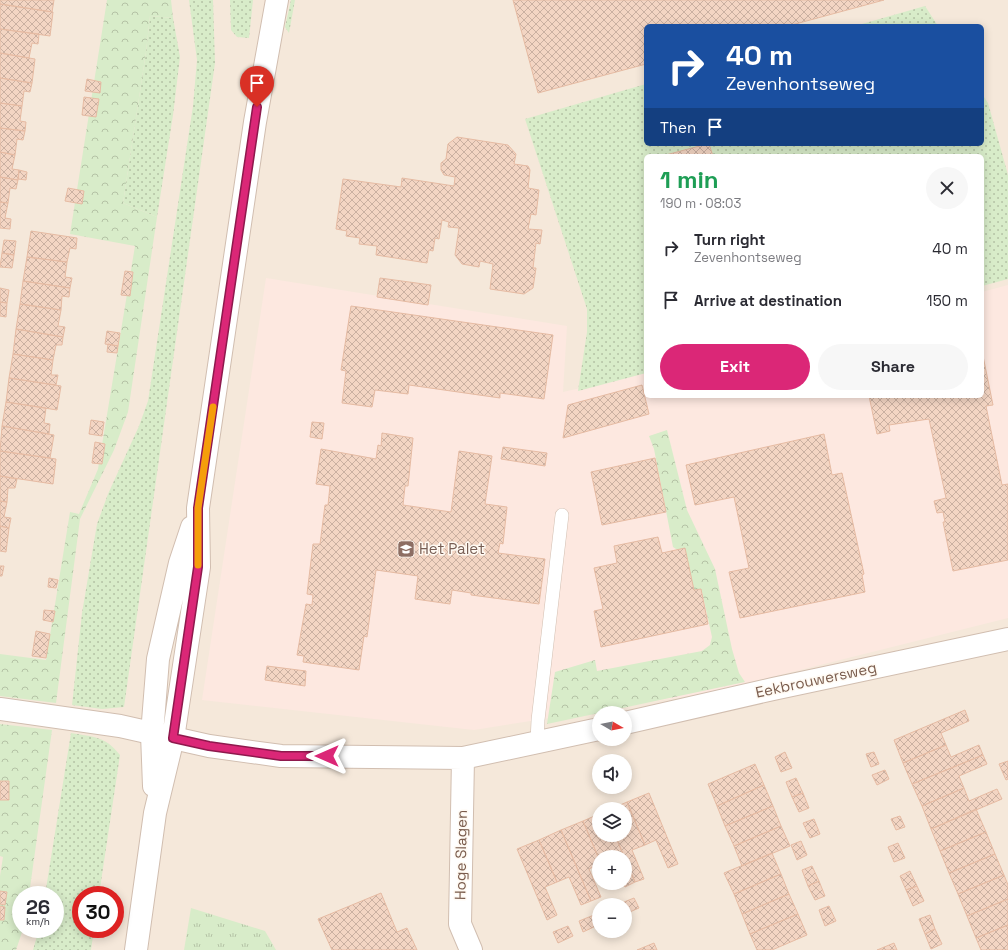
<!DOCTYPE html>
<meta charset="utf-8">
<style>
body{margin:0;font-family:"Space Grotesk",sans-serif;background:#f7f7f7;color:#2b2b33;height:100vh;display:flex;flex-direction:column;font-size:15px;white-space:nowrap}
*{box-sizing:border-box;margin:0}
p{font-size:13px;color:#7c7c81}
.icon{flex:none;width:22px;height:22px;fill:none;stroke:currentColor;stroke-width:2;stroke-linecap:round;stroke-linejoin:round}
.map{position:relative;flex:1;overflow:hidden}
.sheet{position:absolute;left:644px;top:154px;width:340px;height:244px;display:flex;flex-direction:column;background:#fff;border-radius:6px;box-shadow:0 2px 10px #0003}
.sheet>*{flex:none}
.banner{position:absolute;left:644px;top:24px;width:340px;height:122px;border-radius:6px;box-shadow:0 2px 10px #0003;background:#1a4fa0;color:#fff;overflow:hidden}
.needle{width:26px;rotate:99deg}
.tools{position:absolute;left:592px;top:706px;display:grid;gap:8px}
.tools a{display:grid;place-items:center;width:40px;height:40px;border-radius:50%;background:#fff;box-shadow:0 2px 10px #0003;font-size:20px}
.speed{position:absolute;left:12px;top:886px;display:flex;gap:8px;font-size:20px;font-weight:700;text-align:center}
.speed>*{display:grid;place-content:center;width:52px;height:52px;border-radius:50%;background:#fff;box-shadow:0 2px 10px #0003;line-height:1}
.speed small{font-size:10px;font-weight:400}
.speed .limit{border:6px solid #d22;background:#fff;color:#111}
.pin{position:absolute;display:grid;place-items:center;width:34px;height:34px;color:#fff;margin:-41px -17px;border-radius:50% 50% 50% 0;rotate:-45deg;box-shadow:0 0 4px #0007}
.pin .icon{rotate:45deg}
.me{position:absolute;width:44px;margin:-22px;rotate:270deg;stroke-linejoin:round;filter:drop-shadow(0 0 3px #0008)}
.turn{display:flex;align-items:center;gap:14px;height:84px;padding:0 16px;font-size:18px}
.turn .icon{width:52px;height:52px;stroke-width:2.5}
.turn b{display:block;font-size:28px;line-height:34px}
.then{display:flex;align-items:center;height:38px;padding:0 16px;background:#0003;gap:8px;font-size:15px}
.round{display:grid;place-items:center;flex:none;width:42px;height:42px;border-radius:21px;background:#f7f7f7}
.headline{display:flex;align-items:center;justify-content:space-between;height:68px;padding:0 16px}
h1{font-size:24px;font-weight:700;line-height:30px;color:#1e9e55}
.action{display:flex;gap:8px;margin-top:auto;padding:8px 16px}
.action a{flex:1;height:46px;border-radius:24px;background:#db2777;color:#fff;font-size:16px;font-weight:700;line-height:46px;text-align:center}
.action a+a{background:#f7f7f7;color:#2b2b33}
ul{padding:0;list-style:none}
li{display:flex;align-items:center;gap:12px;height:52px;padding:0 16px}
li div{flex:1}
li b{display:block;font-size:15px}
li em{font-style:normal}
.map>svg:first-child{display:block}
</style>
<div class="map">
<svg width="1008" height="950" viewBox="0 0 1008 950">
<defs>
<pattern id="grass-dots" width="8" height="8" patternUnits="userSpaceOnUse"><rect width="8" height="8" fill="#d8ecc9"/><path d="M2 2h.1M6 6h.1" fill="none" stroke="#b4c2a5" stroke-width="1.8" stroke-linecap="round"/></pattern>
<pattern id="forest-crowns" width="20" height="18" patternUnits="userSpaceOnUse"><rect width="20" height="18" fill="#d8ecc9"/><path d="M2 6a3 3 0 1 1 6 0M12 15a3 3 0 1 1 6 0" fill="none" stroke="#b4c2a5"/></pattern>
<pattern id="park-tufts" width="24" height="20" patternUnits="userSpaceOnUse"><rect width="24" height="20" fill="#d8ecc9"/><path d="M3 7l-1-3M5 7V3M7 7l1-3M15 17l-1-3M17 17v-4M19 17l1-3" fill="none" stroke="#b4c2a5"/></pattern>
<pattern id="building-cross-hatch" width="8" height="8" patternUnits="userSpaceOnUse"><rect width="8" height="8" fill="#f3d5c3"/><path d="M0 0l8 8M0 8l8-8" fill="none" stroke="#cab0a1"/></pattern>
</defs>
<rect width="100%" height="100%" fill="#fdf6ec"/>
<path fill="#f5e8da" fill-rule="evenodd" d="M0 0H1008V950H0ZM646 26H982V144H646ZM646 156H982V396H646ZM599 713H625V739H599ZM599 761H625V787H599ZM599 809H625V835H599ZM599 857H625V883H599ZM21 895H55V929H21ZM81 895H115V929H81ZM599 905H625V931H599Z"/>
<path fill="#fde8e0" d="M266 278 567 326 563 392 646 373V396H982V292L1008 285V618L708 693 474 730 202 700Z"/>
<path fill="url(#grass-dots)" d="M189 0H213L215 63 124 707 102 709 72 705 82 613 97 524 108 494 139 426 148 401 193 106 197 60Z
M230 0H253L249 38 237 37 231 30Z
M291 0H295L289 33 285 27Z
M925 6 938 26H855Z
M150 16 173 18 180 57 173 115 157 217 123 203 146 52Z
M646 84V144H982V94L988 103 1008 175V279L982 286V156H646V373L578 391 587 332V309L525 119Z
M71 733C94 737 105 736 120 755L99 895H81V929H94L91 950H33L39 929H55V895H45Z"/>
<path fill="url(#forest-crowns)" d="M107 0H171L173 18 150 16 146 52 123 203 157 217 128 412 114 450 80 519 56 703 0 696V654L46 660 70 512 79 514 98 469 135 246 70 234Z
M667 430 687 510 715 569 732 649 739 673 745 682 547 724 555 672 595 660 597 671 702 651 710 645 712 637 702 592 689 594 679 551 673 547 654 449 649 436Z
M0 724 52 730 29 895H21V929H23L16 950H0V876L3 857 0 856Z"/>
<path fill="url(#park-tufts)" d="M191 908 265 931 276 950H184Z"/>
<path fill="url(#building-cross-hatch)" stroke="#e6bba3" d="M0 0H54L52 12 0 4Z
M513 0H884L788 26H646V64L538 93Z
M0 4 53 12 50 36 0 29Z
M0 29 39 34 38 44 32 43 29 58 0 53Z
M0 53 35 59 32 83 0 78Z
M0 78 32 83 30 92 24 91 22 106 0 103Z
M87 79 101 82 100 93 85 91Z
M84 97 99 99 96 117 82 115Z
M0 103 22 106 20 121 26 122 25 131 0 128Z
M0 128 25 131 23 140 17 139 15 155 0 152Z
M457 137 508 145 516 154 514 164 528 166 530 170 528 188 539 190 536 215 531 214 528 229 542 230 540 244 536 243 533 268H536L533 288 524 294 490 289 493 264 480 261 479 267 462 264 455 255 459 228 448 227 449 222 442 220 439 239 435 238 433 251 429 250 427 263 376 255 377 246 359 244 360 238 346 236 347 231 336 229 343 179 401 187 402 178 454 186 455 177 444 175 441 170V163L446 159 448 144Z
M707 144H709L713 156H662Z
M0 152 15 155 12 169 19 170 18 180 0 177Z
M19 170 27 172 26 180 18 179Z
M0 177 18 180 16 189 10 188 8 203 0 202Z
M68 188 84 191 82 204 65 201Z
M0 202 8 203 5 218 11 219 10 229 0 228Z
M31 231 77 238 76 249 70 248 67 262 27 257Z
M4 240 16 241 14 255 2 253Z
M2 253 14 255 12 268 0 267Z
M27 257 67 262 65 277 72 278 70 288 23 281Z
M125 271 133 272 130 296 121 295Z
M380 278 431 285 428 305 377 297Z
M23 281 70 288 69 297 62 296 61 310 20 304Z
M0 288 9 290 7 303 0 302Z
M0 302 7 303 6 317 0 316Z
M20 304 61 310 58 326 65 327 63 337 16 329Z
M351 306 553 335 544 399 500 393V398L409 385 408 394 375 390 372 407 342 403 346 371 341 370Z
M16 329 63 337 62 345H56L53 360 13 354Z
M107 331 120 333 118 346 105 344Z
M108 344 118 346 117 353 107 352Z
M982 351 993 405 986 406 1002 485 1008 484V560L953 571 943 522H945L943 512 937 513 934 501 946 498 929 419 889 425 890 431 877 434 869 396H982Z
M13 354 53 360 51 375H58L56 385 9 378Z
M9 378 61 386 57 410 6 402Z
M642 385 649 414 563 438 568 405Z
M6 402 46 408 44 423 50 424 49 434 2 426Z
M91 420 104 422 102 436 89 434Z
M312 422 324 423 322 439 310 437Z
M2 426 54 435 50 458 0 451Z
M382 433 413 438 408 486H405L403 505 451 512 459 451 492 456 485 504 507 507 503 544 500 543 498 553 545 559 539 604 471 595V593L452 590 450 604 415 599 418 576 376 570 367 637 364 636 359 670 303 662 304 656 297 655 306 604 312 605 313 595 307 594 313 544H320L325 505H328L330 486 316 484 321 449 376 459 378 445 381 446Z
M824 434 832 475 842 473 864 574 862 575 865 592 740 618 729 572 749 568 734 497 695 505 686 465Z
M95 442 105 444 102 464 92 463Z
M503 447 547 453 545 466 501 459Z
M0 451 56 459 53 484 0 476Z
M655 458 666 512 602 525 591 472Z
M0 476 17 479 15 488H8L7 502 0 501Z
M0 501 7 502 4 517 11 518 9 528 0 526Z
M0 526 9 528 6 552 0 551Z
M658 537 662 553 685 548 694 590 701 589 708 624 601 647 594 611 603 609 594 568 617 563 614 546Z
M0 566H4L2 576H0Z
M49 578 58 580 56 588 48 587Z
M44 610 55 611 53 622 43 620Z
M36 631 50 634 46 658 32 656Z
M267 666 306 671 305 686 265 680Z
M965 710 969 721 941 733 946 745 903 763 894 740Z
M946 745 951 757 979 745 983 755 912 784 903 763Z
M785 752 792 768 781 772 775 757Z
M874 752 879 764 871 767 866 754Z
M983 755 987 764 959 776 964 788 922 806 912 784Z
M1008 761V779L1006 780 999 764Z
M755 764 764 785 717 806 708 784Z
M885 770 889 779 877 785 872 775Z
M796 778 803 793 792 797 786 782Z
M0 781H9V800H0Z
M764 785 773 806 725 826 717 806Z
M964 788 969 801 997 789 1002 799 931 829 922 806Z
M649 793 678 864 668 868 656 840 645 845 627 802Z
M803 793 809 808 799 812 792 797Z
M627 802 645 845 632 850 644 879 635 882 615 835H625V809H611Z
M773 806 781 826 734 846 725 826Z
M976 809 986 832 940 851 931 829Z
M599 814V835H615L624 857H599V859L583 821Z
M900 816 905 827 896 830 891 819Z
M814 819 820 834 810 838 803 823Z
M583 821 599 859V864L589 869 601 897 591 901 561 830Z
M781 826 790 846 742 866 734 846Z
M561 830 591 901 581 905 569 877 557 882 539 840Z
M986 832 995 854 949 873 940 851Z
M539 840 557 882 545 887 557 915 547 920 517 849Z
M801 841 807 855 797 860 791 845Z
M898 843 905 858 894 862 888 847Z
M772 853 781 874 734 894 724 873Z
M995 854 1004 875 958 894 949 873Z
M625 859 635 882 625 887 623 883H625Z
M812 866 819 881 808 886 802 870Z
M910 871 917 886 906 890 900 876Z
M781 874 789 894 742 914 734 894Z
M1004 875 1008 885V899L967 916 958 894Z
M819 881 825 896 815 900 808 886Z
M917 886 924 901 913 906 906 890Z
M0 891 7 892 5 905 0 904Z
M381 893 397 932 407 928 417 950H332L318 919Z
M789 894 798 914 750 934 742 914Z
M634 898 639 908 625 914V905L619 904Z
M1008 899V925L976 938 967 916Z
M0 906 5 907 4 920H0Z
M829 906 836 921 825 926 819 910Z
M599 913V925H598L594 915Z
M798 914 807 935 772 950H757L750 934Z
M594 915 598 925 583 932 579 921Z
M930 915 935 929 925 934 919 919Z
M1008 925V950H981L976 938Z
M568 926 573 936 558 943 553 932Z
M935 929 942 944 931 949 925 934Z
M654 943 657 950H637Z
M894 943 897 950H877Z"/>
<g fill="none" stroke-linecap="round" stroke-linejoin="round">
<defs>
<path id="service" d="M537 742 538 720 562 515"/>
<path id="minor" d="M0 709 120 726 209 746 281 756 463 758 599 729
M625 723 773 689 1008 639
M463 758 460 924 471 950"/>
<path id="tertiary" d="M154 786 152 734 158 659 180 563 192 527
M136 950 155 813 173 738 199 567 198 508 255 122 277 0"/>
</defs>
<use href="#service" stroke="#d1beb0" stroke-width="14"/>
<use href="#minor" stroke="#d1beb0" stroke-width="24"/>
<use href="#tertiary" stroke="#d1beb0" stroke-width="24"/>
<use href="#service" stroke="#fff" stroke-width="13"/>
<use href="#minor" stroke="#fff" stroke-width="22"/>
<use href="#tertiary" stroke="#fff" stroke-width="22"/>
</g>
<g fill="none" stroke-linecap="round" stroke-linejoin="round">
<defs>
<path id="route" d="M257 107 198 508V567L173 738 209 746 281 756H327"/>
</defs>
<use href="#route" stroke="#8e194d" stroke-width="10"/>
<use href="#route" stroke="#db2777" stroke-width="7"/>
<path stroke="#f59e0b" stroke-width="7" d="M198 565V508L213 407"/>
</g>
<defs>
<symbol id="school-square" viewBox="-11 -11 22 22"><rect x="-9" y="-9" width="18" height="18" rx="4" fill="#8d6e63" stroke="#fffaf3"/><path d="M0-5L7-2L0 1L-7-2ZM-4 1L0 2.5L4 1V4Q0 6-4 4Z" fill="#fff"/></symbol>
</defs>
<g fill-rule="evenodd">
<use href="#school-square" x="396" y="539" width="20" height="20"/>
</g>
<g text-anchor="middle" stroke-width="3" stroke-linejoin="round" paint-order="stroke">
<g font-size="15" fill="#785e54" stroke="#fffaf3" text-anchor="start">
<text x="419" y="554">Het Palet</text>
</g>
<g font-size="15" fill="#7a5c4d" stroke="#fffaf3">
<text transform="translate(816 680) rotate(-12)" y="5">Eekbrouwersweg</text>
<text transform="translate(461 855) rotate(-89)" y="5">Hoge Slagen</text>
</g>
</g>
</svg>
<div class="tools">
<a><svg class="needle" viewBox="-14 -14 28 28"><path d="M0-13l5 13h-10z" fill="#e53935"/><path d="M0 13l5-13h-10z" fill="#7c7c81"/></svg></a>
<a><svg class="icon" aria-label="sound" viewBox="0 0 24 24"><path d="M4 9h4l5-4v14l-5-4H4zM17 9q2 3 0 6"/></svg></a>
<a><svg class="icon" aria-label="layers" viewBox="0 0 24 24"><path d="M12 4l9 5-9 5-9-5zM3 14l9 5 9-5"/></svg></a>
<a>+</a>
<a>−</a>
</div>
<div class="speed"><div>26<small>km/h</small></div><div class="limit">30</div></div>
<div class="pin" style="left:257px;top:107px;background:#d93025"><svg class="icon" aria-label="arrive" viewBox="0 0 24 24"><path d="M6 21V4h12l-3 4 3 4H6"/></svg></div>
<svg class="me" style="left:327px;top:756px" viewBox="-20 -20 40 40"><path d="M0-17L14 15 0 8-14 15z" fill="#db2777" stroke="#fff" stroke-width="4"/></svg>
<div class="banner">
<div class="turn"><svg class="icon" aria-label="right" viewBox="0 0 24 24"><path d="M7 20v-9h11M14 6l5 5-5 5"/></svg><div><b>40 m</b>Zevenhontseweg</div></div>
<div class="then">Then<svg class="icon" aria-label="arrive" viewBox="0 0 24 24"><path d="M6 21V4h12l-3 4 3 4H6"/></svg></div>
</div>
<section class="sheet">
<div class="headline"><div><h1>1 min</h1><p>190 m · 08:03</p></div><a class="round"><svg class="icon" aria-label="close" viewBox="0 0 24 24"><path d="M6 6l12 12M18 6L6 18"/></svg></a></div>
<ul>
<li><svg class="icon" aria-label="right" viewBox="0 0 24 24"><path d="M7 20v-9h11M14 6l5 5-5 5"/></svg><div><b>Turn right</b><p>Zevenhontseweg</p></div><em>40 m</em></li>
<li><svg class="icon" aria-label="arrive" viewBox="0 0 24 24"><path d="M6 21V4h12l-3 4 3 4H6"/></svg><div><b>Arrive at destination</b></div><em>150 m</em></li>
</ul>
<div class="action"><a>Exit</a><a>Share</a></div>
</section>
</div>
